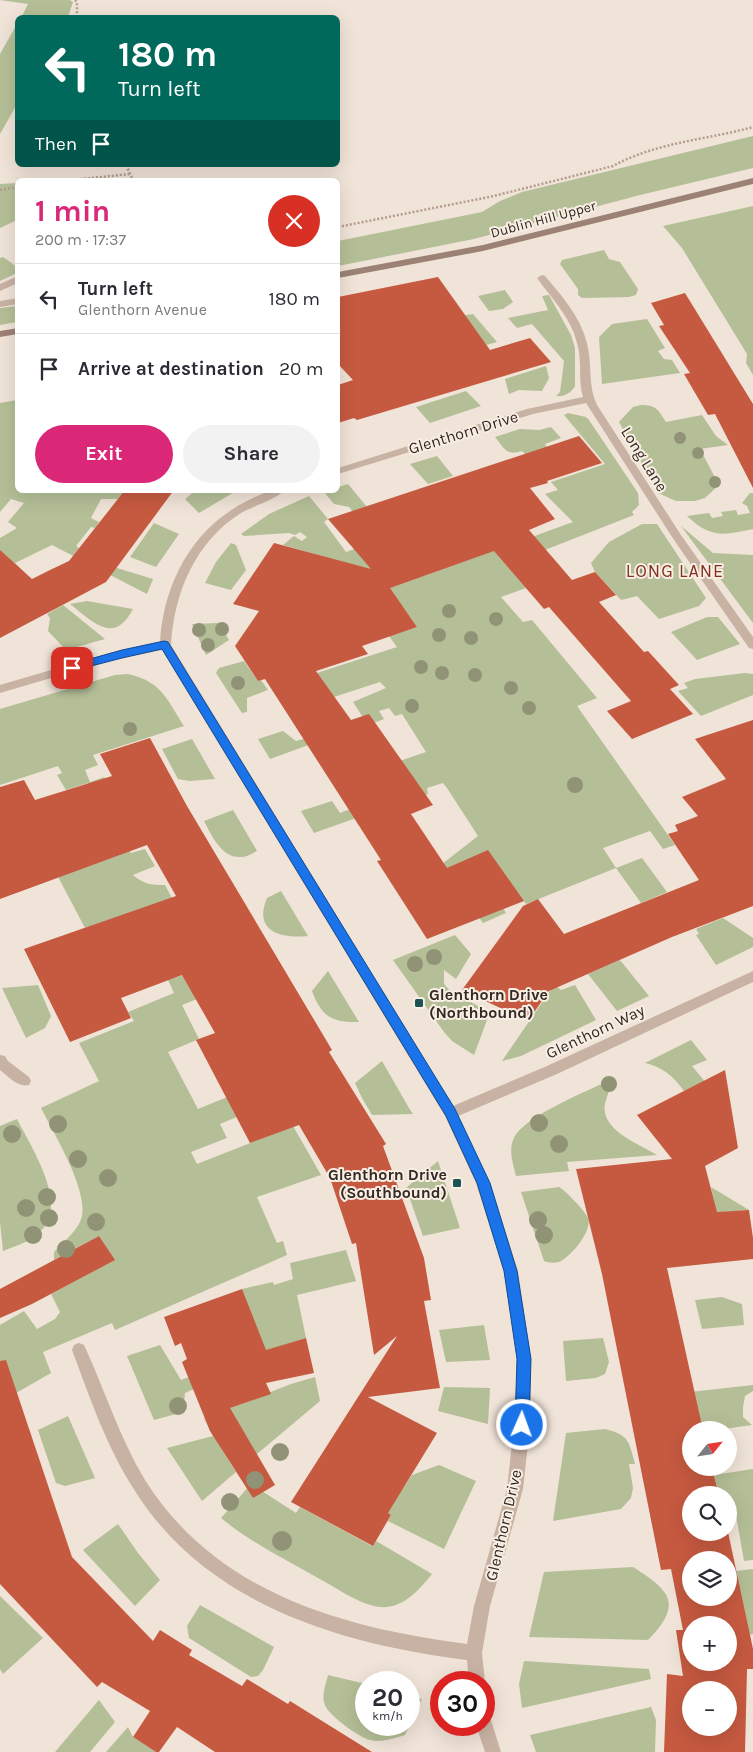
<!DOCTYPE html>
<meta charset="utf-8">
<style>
body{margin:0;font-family:Karla,sans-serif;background:#f2f2f3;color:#2b2b33;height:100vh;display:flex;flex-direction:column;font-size:19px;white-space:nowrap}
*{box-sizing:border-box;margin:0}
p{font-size:16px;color:#7c7c81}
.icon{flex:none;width:28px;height:28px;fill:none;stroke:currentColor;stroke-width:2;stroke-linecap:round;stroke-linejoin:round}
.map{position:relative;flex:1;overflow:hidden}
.sheet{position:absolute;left:15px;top:178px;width:325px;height:315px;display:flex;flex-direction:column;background:#fff;border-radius:8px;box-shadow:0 5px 20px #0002}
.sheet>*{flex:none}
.banner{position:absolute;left:15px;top:15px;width:325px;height:152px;border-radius:8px;box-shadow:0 5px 20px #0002;background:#00695c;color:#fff;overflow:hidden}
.needle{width:32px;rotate:60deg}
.buttons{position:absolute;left:682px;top:1421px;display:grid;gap:10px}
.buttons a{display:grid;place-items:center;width:55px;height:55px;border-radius:50%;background:#fff;box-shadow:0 5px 20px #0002;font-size:25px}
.speed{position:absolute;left:355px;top:1671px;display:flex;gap:10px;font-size:25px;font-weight:700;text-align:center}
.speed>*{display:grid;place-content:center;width:65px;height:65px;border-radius:50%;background:#fff;box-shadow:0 5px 20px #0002;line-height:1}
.speed small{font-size:12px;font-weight:400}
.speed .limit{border:8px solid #d22;background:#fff;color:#111}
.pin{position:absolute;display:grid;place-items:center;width:42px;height:42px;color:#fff;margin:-21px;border-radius:10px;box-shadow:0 2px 8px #0006}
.me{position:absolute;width:55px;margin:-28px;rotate:2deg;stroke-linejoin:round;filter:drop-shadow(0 0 4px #0008)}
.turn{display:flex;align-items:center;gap:18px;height:105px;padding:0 20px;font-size:22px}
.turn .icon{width:65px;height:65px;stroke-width:2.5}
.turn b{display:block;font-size:35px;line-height:42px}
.then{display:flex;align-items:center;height:48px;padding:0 20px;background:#0003;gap:10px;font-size:19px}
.round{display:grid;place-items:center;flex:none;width:52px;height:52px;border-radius:26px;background:#f2f2f3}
.headline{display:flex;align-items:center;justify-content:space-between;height:85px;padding:0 20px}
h1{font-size:30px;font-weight:700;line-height:38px;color:#db2777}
.button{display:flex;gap:10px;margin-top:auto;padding:10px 20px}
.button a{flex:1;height:58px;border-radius:30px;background:#db2777;color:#fff;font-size:20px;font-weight:700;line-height:58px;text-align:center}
.button a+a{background:#f2f2f3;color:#2b2b33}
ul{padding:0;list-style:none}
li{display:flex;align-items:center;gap:15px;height:70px;padding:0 20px;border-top:1px solid #e1e1e2}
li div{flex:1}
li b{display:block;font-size:19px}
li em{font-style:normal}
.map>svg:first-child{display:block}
</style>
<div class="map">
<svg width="753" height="1752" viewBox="0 0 753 1752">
<rect width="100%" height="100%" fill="#f0e3d7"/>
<path fill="#b4bf97" d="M0 0H70L73 2 68 17 21 18 28 4Z
M17 24V104L0 134V54Z
M753 136V168L640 195 474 239 338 266V241L482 212 500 201 522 192Z
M17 183V220L0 228V184Z
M753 206V375L746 363 747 354 682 248 663 226Z
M604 250 609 259 620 262 638 289 636 295 629 297 582 298 578 295V289L560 264 562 260Z
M3 257 17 267V273L0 281V258Z
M505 290 513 302 503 309 489 311 478 296Z
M549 295 571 335 575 348V386C571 393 564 397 556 396L560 392 564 361 532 324 517 328 508 318 548 310 542 296Z
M17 306V322L0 325V308Z
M473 314 497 342 483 346 460 316Z
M647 319 665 348 658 351 664 359 672 360 680 373 602 384 599 337 612 324Z
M546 366 549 378 542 391 519 390 509 394 505 379Z
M466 391 481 406 430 423 416 407Z
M17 400 18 490H117L124 493 118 499H101L91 518 99 522 95 528 91 527 76 546 79 548 74 555 153 579 147 594 52 545 15 563 23 571 18 574 0 550V538L17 528 8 522 24 503 11 499 0 512V403Z
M641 405C657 405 658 410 666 422L702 415 716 436 728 445 700 449 719 485 705 498 695 501H676L658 493 619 422 633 407Z
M568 413 586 417 589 420 638 493 639 505 632 512 634 515 507 565 526 588 501 597 523 622 532 620 597 698 577 706 675 845 663 849 650 831 603 848 616 868 642 858 667 892 641 903 616 868 526 904 518 893 499 901 506 913 483 923 442 864 478 836 447 788 443 783 427 788 428 794 403 802 379 768 426 752 402 714 395 716 389 708 379 711 384 719 368 725 353 702 386 688 380 682 334 697 317 673 397 647 389 636 417 627 403 607 325 557 283 545 294 536 302 541 307 537 300 532 295 535 289 533 244 536 241 534 269 514 309 496 328 519 324 522 346 552 366 545 423 576 573 522 545 494 558 490 551 482 605 464 564 415Z
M551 427 561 438 545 444 548 450 527 456 522 451C506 456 505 449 495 437L520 429 539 430Z
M437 456 453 476 428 484 410 464Z
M348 484 367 507 353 512 349 507 334 504 324 492 338 490V487Z
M196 490H235L236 491 199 513 185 499Z
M750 493H753V529C724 535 711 539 687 516L709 513 712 518 723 516 721 512 736 510 738 515 750 513 747 506 742 503Z
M154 523 179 534 156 567 130 557Z
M642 524H657L706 598 699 606 659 619 637 596 621 600 595 572 591 563 609 542Z
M681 526 713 553 753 555V623Z
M231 543 236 545 246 570 231 590 205 583 216 562Z
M87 601 133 609C114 646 92 621 70 604Z
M63 605 105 639 66 650 48 631 50 618 47 614Z
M707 617H718L740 644 697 660 671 632Z
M219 623 229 640 206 655 192 624Z
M244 661 258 681 261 680 268 690 247 698V712L242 713 216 673 219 668Z
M745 673 753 674V695L701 716 678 691 688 688 684 683 695 679Z
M128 674C162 682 166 698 184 726L93 755 98 765 85 770 90 782 104 777 112 791 94 795 88 783 66 790 57 775 62 773 58 766 0 785V709L115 675Z
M283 731 296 741 310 737 314 743 270 759 258 739Z
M192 739 215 779 190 781 178 779 162 749Z
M332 801 340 813 353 808 359 817 314 833 301 811Z
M233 810 257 851C253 853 247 857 242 857 222 859 212 836 204 821Z
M121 836 131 853 145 849 155 866 133 875C143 884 151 885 165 885L172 898 85 928 55 871Z
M281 891 308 936C280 939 253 931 267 898Z
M723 918 753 938V947L716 965 696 935 699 934 696 929Z
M455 935 471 954 456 979 444 970V984L451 992 490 1012 474 1055 452 1041 444 1032 393 960Z
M620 960 649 996 617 1011 588 974Z
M328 971 359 1022C332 1023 321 1016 312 991Z
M183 975 222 989 182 1005 199 1039 168 1052 198 1109 259 1084 270 1103 220 1124 227 1138 191 1152 197 1164 293 1126 321 1175 257 1197 277 1243 283 1241 287 1255 115 1330 112 1323 43 1352 51 1373 16 1393H0V1325L24 1311 37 1329 55 1319 60 1312 51 1294 114 1260 99 1236 54 1260V1252C63 1242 79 1230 82 1216 87 1187 54 1134 41 1108L99 1081 79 1043 134 1021 128 1012 174 993 168 980Z
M38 985 51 1016 45 1028 26 1038 2 988Z
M554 985 561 990 575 985 596 1020 521 1056 502 1061Z
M691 1040 707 1060 692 1066 707 1084 687 1095C675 1078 665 1068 645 1063Z
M382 1061 409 1108 413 1114 372 1115 362 1098 355 1083Z
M614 1078C611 1086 607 1095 605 1104 600 1130 639 1144 657 1155L567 1162 569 1171 516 1176C513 1164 508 1150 514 1138 525 1115 591 1090 614 1078Z
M17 1119C30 1145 65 1198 45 1226 36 1240 18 1245 3 1251L0 1222V1126Z
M438 1161 460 1228 423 1236 406 1188Z
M559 1187C565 1190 586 1212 588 1218 593 1231 570 1258 559 1262 553 1263 549 1263 544 1261L521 1192Z
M711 1187 749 1210 669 1216 714 1201Z
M346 1250 356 1281 297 1295 306 1338 255 1354 242 1289 273 1282 274 1285 293 1279 290 1263Z
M722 1297 742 1304 744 1325 702 1329 695 1300Z
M484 1325 490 1360 446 1362 439 1330Z
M603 1338 609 1362 605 1374 596 1378 566 1381 563 1341Z
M160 1345 181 1380 189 1377 194 1389 185 1393 183 1412 154 1420 127 1356Z
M315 1377 320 1401 257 1454 221 1448 236 1472 202 1501 167 1448 213 1436 204 1418 291 1384Z
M753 1385V1391L745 1396 743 1407V1417L752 1425 717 1430H703L698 1410 636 1398Z
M444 1387 490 1388 488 1424 438 1411Z
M68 1416 95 1478 65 1486 56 1483 38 1430Z
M605 1429C629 1435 629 1441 635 1464H629L633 1488 631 1498 621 1509 553 1521 566 1433Z
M439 1465 476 1481 444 1549 388 1521 391 1515 384 1510 397 1488 402 1490 412 1475Z
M753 1469V1560L744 1561 737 1521 730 1495H719L714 1475Z
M251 1484 296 1513 300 1507 372 1546 376 1541 432 1574C419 1590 403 1609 380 1607 360 1605 335 1587 318 1578 285 1559 250 1542 221 1518Z
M118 1524 138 1553 160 1580 135 1606 83 1550Z
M633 1567C671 1591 683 1604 648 1640L529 1637 544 1572Z
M753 1569V1634L749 1635 736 1571Z
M0 1596 43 1638 3 1674 0 1669Z
M200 1605 274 1647 263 1670 258 1676 251 1677 189 1638 187 1626Z
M524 1661 649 1669 651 1679 522 1708 519 1684Z
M328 1675 366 1684V1725H409V1695L422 1699 405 1735C395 1738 381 1743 370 1740 360 1738 328 1715 325 1705 321 1696 326 1684 328 1675Z
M99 1700 115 1722 90 1752H55Z
M651 1707 656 1720 655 1752H536L530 1735Z
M128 1727 133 1737 156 1752H106Z"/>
<path fill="#c65a40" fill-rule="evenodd" d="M438 277 490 350 530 338 551 362 357 420 354 418 338 423V385L353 380 338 364V297Z
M685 293 753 404V488L715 414 708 415 684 374 690 373 659 326 664 325 651 303Z
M579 436 602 463 547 481 548 483 530 488 555 519 529 530 572 580 595 572 616 595 599 602 644 652 648 651 679 685 670 689 693 714 632 739 607 711 631 701 549 607 544 609 494 551 390 588 417 627 362 646 368 654 316 671 351 720 369 714 433 805 411 814 447 868 488 850 524 901 427 939 377 861 381 860 265 679 258 681 235 646 259 611 233 604 274 543 371 569 328 519Z
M125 490H174L106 582 0 638V550L32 579 50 570 69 561Z
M753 720V906L672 937 549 991 528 1021 462 990 523 906 538 899 564 934 699 880 668 834 678 831 675 825 698 816 682 797 726 779 695 739Z
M150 738 187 806 332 1050 329 1052 386 1144 383 1146 424 1258 431 1300 424 1301 440 1388 368 1397 437 1433 388 1513 391 1515 373 1546 291 1502 397 1336 374 1355 356 1243 352 1244 330 1178 299 1125 250 1143 196 1040 215 1033 182 975 121 998 131 1018 70 1042 24 949 176 896 147 845 0 899V787L24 780 35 800 112 776 100 754Z
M725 1070 738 1148 705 1166 717 1212 749 1210 753 1238V1259L667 1268 703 1430H691V1468H712L719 1495H691V1532H728L753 1649V1669H747L745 1752H664L667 1674 683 1676 676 1630H683L671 1569 661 1570 602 1274 576 1169 672 1159 637 1115ZM691 1560H729V1598H691ZM691 1625H729V1662H691ZM691 1690H729V1728H691Z
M99 1236 115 1260 32 1304 0 1318V1289Z
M242 1289 266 1350 306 1338 314 1373 266 1383 271 1394 230 1408 275 1485 253 1498 210 1431 182 1362 187 1359 181 1343 175 1346 164 1317Z
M6 1360 72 1557 153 1641 160 1630 192 1650 189 1655 242 1686 247 1679 288 1704 290 1701 372 1752H215L177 1727 159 1752H156L133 1737 150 1711 102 1682 97 1687 0 1584V1361Z"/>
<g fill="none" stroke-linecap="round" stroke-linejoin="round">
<path stroke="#b49c8e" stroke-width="2.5" stroke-dasharray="2 2" stroke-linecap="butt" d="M75 0 77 2V18
M126 165 133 180
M72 180 130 174
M0 190 18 187
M338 227 494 196 613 166C657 142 706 140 753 127"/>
<path fill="#c8b2a3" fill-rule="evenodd" d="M542 275 545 276C563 297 583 320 588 348 592 368 588 386 597 405L681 535 753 637V649L749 648 674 540 586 403 533 414 338 474V468L527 409 583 397C578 381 582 364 578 347 573 320 553 300 537 278Z
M18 276V283L0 291V284Z
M18 298V304L0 307V301Z
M271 490H285C277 499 253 506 241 513 195 542 174 593 171 645L453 1106 547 1066 753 971V982L557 1074 458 1116 490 1183 518 1271 531 1359 530 1425 523 1489 490 1606 482 1653 485 1682 484 1686V1682H469L467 1660C341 1644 207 1605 135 1491 107 1448 90 1398 72 1350L74 1345 79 1343 84 1345C105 1390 119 1437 145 1480 216 1593 343 1628 467 1644L474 1606 507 1489 514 1425 517 1359 504 1271 476 1183 445 1116 162 650 109 661 0 693V685L109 653 160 642C163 591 186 540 230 511 243 502 257 496 271 490Z
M0 1055 5 1056 8 1061 29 1077 31 1081 29 1085C18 1088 8 1076 0 1070Z
M484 1715 490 1717 501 1752H485L476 1725H484Z"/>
<path fill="#9c8175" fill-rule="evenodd" d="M753 178V184L483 251 338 278V272L483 245Z
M18 328V334L0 337V331Z"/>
</g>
<g fill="#919377">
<circle cx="680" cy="438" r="6"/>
<circle cx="698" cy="453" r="6"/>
<circle cx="715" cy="482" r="6"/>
<circle cx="642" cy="570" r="7"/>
<circle cx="449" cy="611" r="7"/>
<circle cx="496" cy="619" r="7"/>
<circle cx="222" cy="629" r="7"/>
<circle cx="199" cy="630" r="7"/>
<circle cx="439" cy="635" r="7"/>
<circle cx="471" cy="638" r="7"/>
<circle cx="208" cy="645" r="7"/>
<circle cx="421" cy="667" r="7"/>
<circle cx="442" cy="673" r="7"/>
<circle cx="475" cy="675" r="7"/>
<circle cx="238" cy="683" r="7"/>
<circle cx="511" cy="688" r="7"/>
<circle cx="412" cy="706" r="7"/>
<circle cx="529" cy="708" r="7"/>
<circle cx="130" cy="729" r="7"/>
<circle cx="575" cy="785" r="8"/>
<circle cx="434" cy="957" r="8"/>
<circle cx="415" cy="964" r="8"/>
<circle cx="609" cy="1084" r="8"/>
<circle cx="539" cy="1123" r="9"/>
<circle cx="58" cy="1124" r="9"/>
<circle cx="12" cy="1134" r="9"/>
<circle cx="559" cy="1144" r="9"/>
<circle cx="78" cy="1159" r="9"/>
<circle cx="108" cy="1178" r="9"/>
<circle cx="47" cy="1197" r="9"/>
<circle cx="26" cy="1208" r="9"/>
<circle cx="49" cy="1218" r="9"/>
<circle cx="538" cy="1220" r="9"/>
<circle cx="96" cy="1222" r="9"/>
<circle cx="33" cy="1235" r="9"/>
<circle cx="544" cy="1235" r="9"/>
<circle cx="66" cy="1249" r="9"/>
<circle cx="178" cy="1406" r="9"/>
<circle cx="280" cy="1452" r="9"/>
<circle cx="255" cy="1480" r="9"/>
<circle cx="230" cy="1502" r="9"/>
<circle cx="282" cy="1541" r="10"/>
</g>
<path fill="#1a73e8" stroke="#114b97" d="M164 641 168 642 455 1109 490 1183 517 1271 531 1359 529 1425 527 1429 522 1431 517 1429 515 1425 517 1359 504 1271 477 1183 446 1116 162 649 122 658 72 671 67 668 69 665 122 650Z"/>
<g fill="#1b5354" stroke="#f9eee3" stroke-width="2">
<rect x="414" y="998" width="10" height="10" rx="2.5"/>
<rect x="452" y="1178" width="10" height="10" rx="2.5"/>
</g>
<g text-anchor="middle" stroke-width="4" stroke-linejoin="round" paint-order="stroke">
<g font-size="14" fill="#332925" stroke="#f9eee3">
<text transform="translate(543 219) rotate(-15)" y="5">Dublin Hill Upper</text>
</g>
<g font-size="16" fill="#332925" stroke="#f9eee3">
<text transform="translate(463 432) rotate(-17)" y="6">Glenthorn Drive</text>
<text transform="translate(645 459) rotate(58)" y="6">Long Lane</text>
<text transform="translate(595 1031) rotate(-25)" y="6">Glenthorn Way</text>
<text transform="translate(503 1525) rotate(-77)" y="6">Glenthorn Drive</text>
</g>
<g font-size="16" font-weight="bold" fill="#332925" stroke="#f9eee3" text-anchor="start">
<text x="429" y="1000">Glenthorn Drive<tspan x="429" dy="18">(Northbound)</tspan></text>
<text x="447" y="1180" text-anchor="end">Glenthorn Drive<tspan x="447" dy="18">(Southbound)</tspan></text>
</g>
<g font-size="18" letter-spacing="1" fill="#82321f" stroke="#f9eee3">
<text x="675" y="577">LONG LANE</text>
</g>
</g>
</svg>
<div class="buttons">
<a><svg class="needle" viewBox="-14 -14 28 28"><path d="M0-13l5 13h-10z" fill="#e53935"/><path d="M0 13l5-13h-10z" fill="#7c7c81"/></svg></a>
<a><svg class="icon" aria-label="search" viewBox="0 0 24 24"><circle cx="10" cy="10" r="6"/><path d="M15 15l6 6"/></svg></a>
<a><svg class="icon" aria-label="layers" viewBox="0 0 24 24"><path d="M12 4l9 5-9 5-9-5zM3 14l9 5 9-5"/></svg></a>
<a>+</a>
<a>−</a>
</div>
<div class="speed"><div>20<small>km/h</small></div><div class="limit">30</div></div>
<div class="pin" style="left:72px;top:668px;background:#d93025"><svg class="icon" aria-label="arrive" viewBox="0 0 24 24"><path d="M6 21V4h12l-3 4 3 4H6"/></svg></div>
<svg class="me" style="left:522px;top:1425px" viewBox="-20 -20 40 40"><circle r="17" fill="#1a73e8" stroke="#fff" stroke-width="3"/><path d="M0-11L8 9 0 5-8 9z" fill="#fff"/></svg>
<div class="banner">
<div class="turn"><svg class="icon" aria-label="left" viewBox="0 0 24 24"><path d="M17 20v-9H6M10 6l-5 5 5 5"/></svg><div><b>180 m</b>Turn left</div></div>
<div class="then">Then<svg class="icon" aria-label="arrive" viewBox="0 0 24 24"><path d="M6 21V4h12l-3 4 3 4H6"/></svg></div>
</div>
<section class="sheet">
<div class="headline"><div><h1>1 min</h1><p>200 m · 17:37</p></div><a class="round" style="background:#d93025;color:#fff"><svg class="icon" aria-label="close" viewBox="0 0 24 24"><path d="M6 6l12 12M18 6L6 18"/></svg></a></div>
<ul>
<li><svg class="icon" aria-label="left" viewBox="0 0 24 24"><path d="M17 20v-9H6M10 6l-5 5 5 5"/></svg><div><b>Turn left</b><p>Glenthorn Avenue</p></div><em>180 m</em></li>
<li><svg class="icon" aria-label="arrive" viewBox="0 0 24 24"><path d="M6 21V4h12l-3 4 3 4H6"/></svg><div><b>Arrive at destination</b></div><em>20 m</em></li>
</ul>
<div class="button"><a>Exit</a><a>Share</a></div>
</section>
</div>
